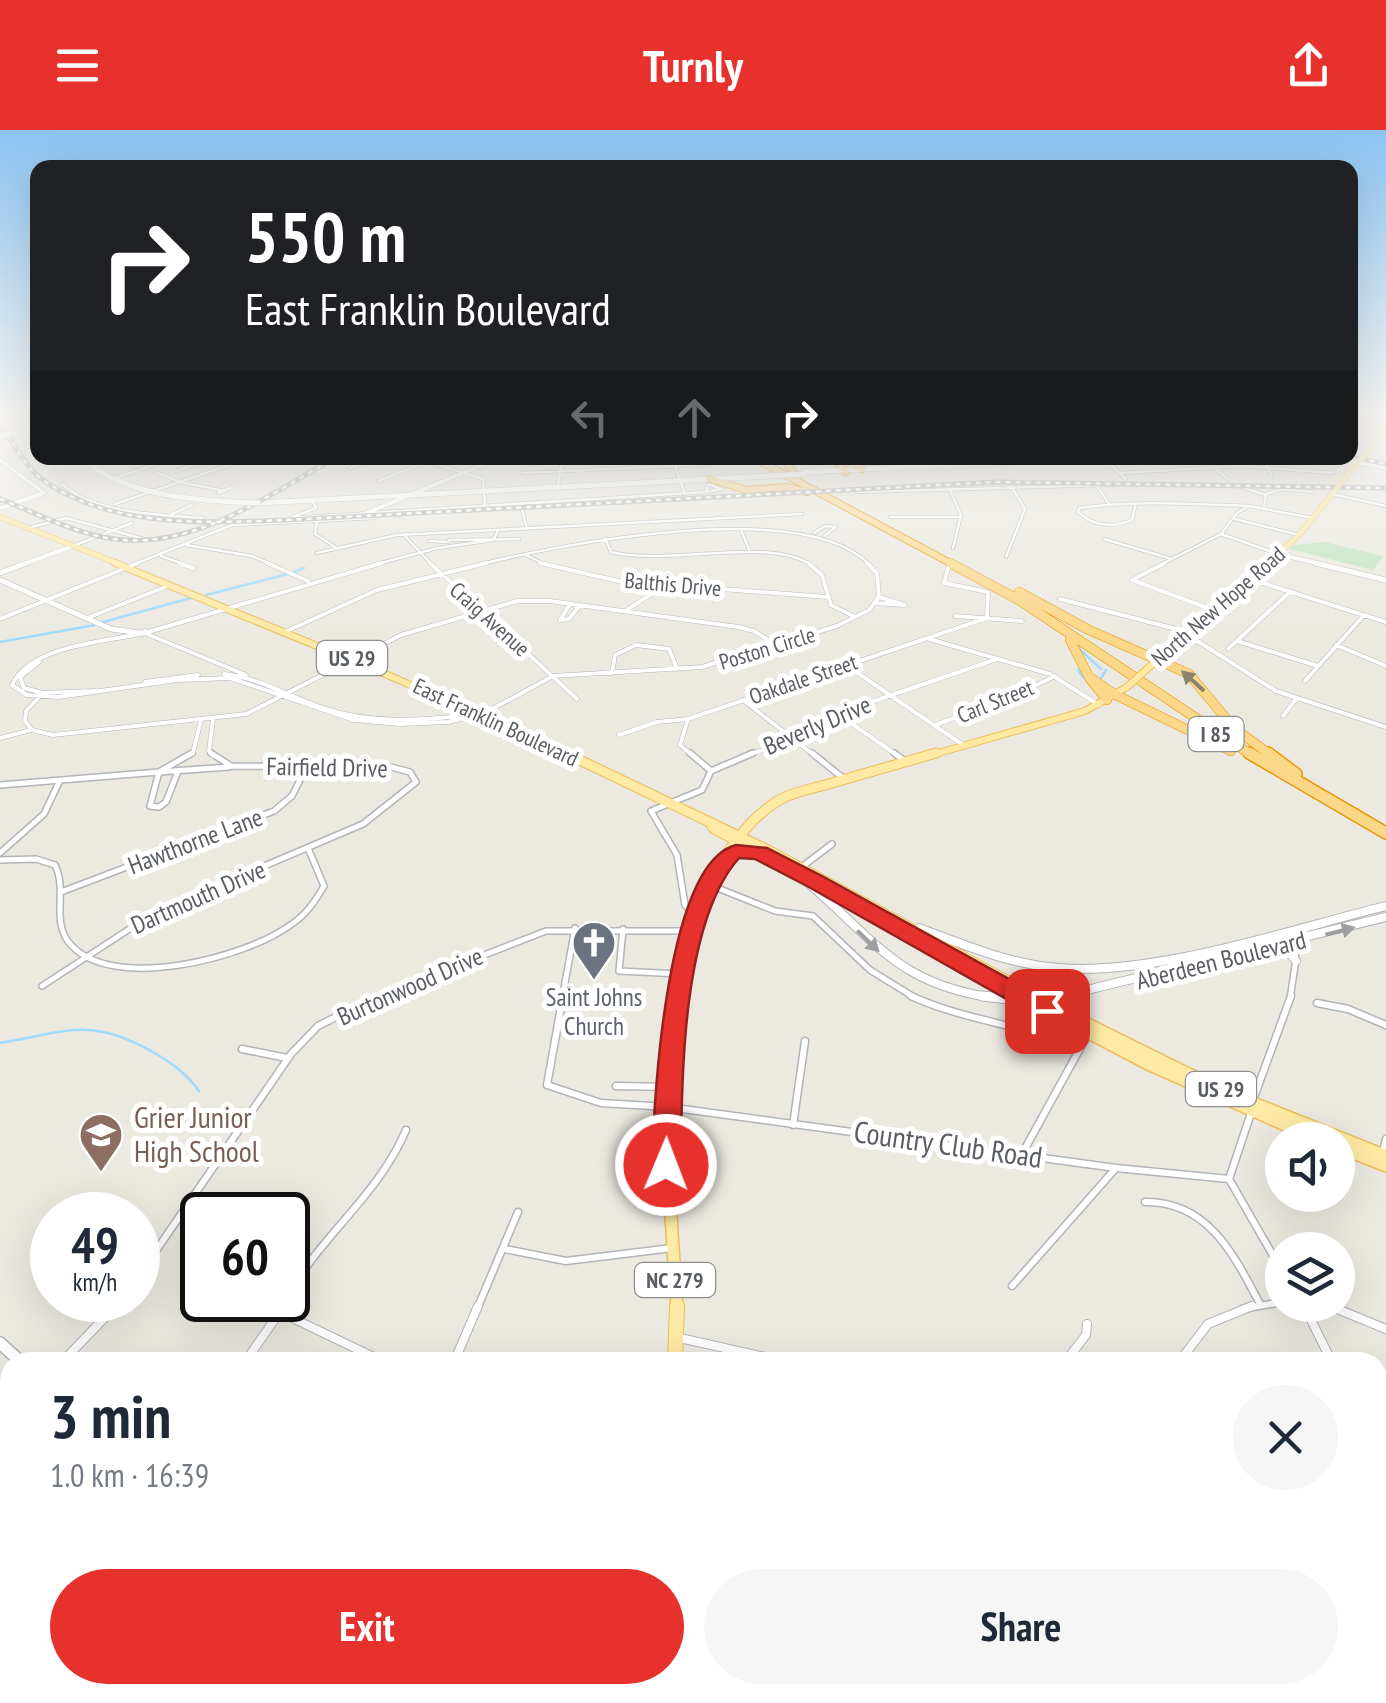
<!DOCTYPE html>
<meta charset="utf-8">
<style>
body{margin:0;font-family:"PT Sans Narrow",sans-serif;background:#f6f6f7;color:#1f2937;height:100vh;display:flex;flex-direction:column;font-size:38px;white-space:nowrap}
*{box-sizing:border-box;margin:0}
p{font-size:32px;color:#747a83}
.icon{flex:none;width:55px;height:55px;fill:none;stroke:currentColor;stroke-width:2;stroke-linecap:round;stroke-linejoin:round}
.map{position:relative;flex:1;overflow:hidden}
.details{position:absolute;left:0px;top:1222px;width:1388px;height:352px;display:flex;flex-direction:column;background:#fff;border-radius:30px 30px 0 0;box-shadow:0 10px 40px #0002}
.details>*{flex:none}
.hud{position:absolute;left:30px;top:30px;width:1328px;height:305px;border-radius:20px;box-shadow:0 10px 40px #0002;background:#202124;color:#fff;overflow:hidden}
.tools{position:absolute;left:1265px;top:992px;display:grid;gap:20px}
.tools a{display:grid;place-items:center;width:90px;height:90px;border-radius:50%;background:#fff;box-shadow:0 10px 40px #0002;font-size:50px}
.speed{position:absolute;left:30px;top:1062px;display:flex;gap:20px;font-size:50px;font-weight:700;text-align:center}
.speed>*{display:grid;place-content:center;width:130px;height:130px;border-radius:50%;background:#fff;box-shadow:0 10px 40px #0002;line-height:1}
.speed small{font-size:25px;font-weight:400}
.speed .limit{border:5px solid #111;border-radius:15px;background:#fff;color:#111}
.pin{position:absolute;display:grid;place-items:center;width:85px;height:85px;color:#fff;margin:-42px;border-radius:20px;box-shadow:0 5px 15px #0006}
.me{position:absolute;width:110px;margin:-55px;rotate:1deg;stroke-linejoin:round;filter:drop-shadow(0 0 8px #0008)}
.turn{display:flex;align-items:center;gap:35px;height:210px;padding:0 50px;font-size:45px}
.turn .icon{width:130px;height:130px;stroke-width:2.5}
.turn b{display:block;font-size:70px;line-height:85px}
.lanes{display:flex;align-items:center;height:95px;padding:0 50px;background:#0003;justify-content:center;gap:50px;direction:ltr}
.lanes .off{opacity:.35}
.round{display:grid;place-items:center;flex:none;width:105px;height:105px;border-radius:52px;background:#f6f6f7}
.head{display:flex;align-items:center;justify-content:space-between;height:170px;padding:0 50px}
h1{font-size:60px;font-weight:600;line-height:75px}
.button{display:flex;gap:20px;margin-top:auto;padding:20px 50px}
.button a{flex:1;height:115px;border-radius:60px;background:#e6312d;color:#fff;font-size:40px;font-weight:600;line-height:115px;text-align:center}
.button a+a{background:#f6f6f7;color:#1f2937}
header{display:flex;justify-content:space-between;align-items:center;height:130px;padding:0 50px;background:#e6312d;color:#fff;font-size:45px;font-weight:600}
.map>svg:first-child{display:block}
</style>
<header><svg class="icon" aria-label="menu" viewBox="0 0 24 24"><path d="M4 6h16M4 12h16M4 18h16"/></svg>Turnly<svg class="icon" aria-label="share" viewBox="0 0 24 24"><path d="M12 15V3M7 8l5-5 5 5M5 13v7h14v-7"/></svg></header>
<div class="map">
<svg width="1386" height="1573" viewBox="0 0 1386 1573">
<rect width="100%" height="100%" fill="#ece9e1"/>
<path fill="#bfe4bd" d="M1325 412 1383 426 1373 440 1289 419 1294 415Z"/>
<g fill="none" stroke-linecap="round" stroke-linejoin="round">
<path stroke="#a0dafe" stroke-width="2.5" d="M294 442 304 438
M206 465 288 444
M103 492 191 468
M0 512 95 495
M1077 517 1101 539
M1078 540 1084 548
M1101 548 1106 540
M0 913C70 901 92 886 158 925 174 935 188 945 199 961"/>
<path stroke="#a0dafe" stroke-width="4" d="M1378 1461 1386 1465"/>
<defs>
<path id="minor-far4" d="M415 328 483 349 485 376
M672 328 685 364
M1103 328 1126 349
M1262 328 1272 346
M533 335 562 328
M350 338 377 328
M1215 338 1228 349
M176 341 214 328
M156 342 180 352 225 361
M522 343 697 335 713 333 714 328
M1119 343 1243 336 1333 343
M114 348 176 328
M378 351 436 328
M62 354C97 385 158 384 203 388
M708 354 722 359 706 362Z
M558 355 561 336 590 328
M1097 356 1109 374
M949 358 961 385 953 418
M857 362 1141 354 1235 355 1266 365
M218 363 233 357
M1332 364 1386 376
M1136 373 1132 390C1112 398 1094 397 1078 382L1079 378C1136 370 1192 374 1249 376
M115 374 250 328
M521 375 527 399
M1264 376 1266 364 1283 359 1313 362
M172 384 192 375
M293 387 316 378 313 372
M890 387H961
M290 388 706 362
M1235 389 1299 405
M317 391 315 404 335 417
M28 398 66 388 144 409
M741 400 750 422
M814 403 825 396 836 397 824 406
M1221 404 1278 424
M405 406 432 435
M605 408 611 422C666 436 771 406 811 435
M1104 409 1172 429
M449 410 519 409
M429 411 448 412
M186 415 252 426 273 435
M73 416 132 393
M317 423 397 405 802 384
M524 424 546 435
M161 426 186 435
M1006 427 1025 379 1011 356
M132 435 232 395 374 388
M373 435 438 418 493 410 498 401
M477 435C564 414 803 366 870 435
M1160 435 1221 404 1237 383 1249 376 1313 388"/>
<path id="minor-far3" d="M179 433 193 438
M267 433 308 451
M430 433 577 569
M540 433 618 451 827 467
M808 433 822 445 831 475 855 487
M1250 449 1386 492
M1132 450 1165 433
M1132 450 1213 480
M1060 469 1180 500 1276 561 1386 597
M875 473 905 475 879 467
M570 474 560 490 569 489 580 475
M625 481 664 456
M955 486 1022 491
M87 488 168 456
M0 489 138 433
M145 501 148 503 140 504Z
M287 501 377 460 487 433
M148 502 382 433
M139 504C102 512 30 516 12 555L27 565 59 567 177 550 230 548 354 590 400 594 448 592 483 584 553 546 702 537 837 496 869 480 879 467 877 443 867 433
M147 504 246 545
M929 509 1050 544 1099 575
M1179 510 1200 512
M1237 511 1318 536
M1336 515 1386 536
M1228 519 1290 462
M39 532 20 547 24 558 43 563 95 561
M846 535 963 615
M612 543 615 525 636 515 669 519 677 539
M224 544C261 548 291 568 326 579 371 594 419 590 465 586
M1305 551 1364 485
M145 552 198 545
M43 563 26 581 25 591 32 600 53 605 246 584 401 505 517 471H550L738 497 754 501 776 515
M743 570 815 626
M838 584 898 626
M1283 586 1296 569
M688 589 680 615 693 626
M935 595 1012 567 1055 546
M619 605 657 592 688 589 987 488 988 462 944 453 948 438
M0 608 31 600
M188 626 193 623 201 590
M213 626 209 621 213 589
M745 626 793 610 842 582 997 529"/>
<path id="minor-far2" d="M690 623 710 640
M812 623 843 648
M894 623 905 631
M178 641 166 672 159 677 150 676 159 642 229 637
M0 655 159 642 192 623
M0 723 44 684 60 650
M0 730 36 729 55 735C68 761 50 793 71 815 114 862 244 828 289 796 306 785 314 773 324 756L308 718
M803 736 832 714
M710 755 775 781 813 786 870 840 917 869
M61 762 274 681 292 666 308 634
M695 786 685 775 677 725 651 681 702 660 711 641 753 623
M623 799 619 841 680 844
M42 856 154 783 363 694 416 652 410 642 391 637 231 636 211 623
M371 869 546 801H689
M562 869 575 798
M1290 869 1296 829 1293 812"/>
<path id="minor-far1" d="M563 866 547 955 601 973 668 977 1116 1038 1229 1049
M911 866C965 891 1025 894 1078 920
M1317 873 1348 879 1386 895
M242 919 287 928
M616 956 670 957
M1253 970 1291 866
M793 995 805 911
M1383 1022 1386 1009
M1022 1024 1088 904
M1229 1049 1252 980
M1229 1049 1282 1141
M1145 1072C1208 1071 1234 1125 1260 1174
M505 1119 566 1131 672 1118
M138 1147 291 924 318 896 378 866
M1012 1156 1116 1038
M288 1165C322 1105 379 1064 406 1000
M1303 1175 1305 1179
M1326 1175 1336 1179
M114 1179 121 1170
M283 1179 286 1170
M477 1179 518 1082
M1242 1179 1282 1172"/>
<path id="minor" d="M1304 1176 1332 1232
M1330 1176 1386 1199
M282 1183 384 1232
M680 1208 787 1232
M62 1232 116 1176
M245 1232 284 1176
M454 1232 478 1176
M1065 1232 1086 1205 1087 1194
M1179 1232 1208 1194 1252 1176
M0 1282 10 1274
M1378 1376 1386 1381
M0 1484 10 1490
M125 1565 137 1573
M817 1573 821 1565
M1123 1573 1124 1565"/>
<path id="tertiary-far1" d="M0 330 44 363
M0 378 44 363
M364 384 499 328
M1278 424 1325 435
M21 435 73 416"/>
<path id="tertiary" d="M1315 433 1386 450
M0 443 27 433
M0 450 111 499 140 503"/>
<path id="secondary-far3" d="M21 285 38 292
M80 328C125 363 178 369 234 372
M1335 328 1386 337
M801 342 1102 328
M258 373 767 346"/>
<path id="secondary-far2" d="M801 747C876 809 896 857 1003 869
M919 798C965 815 1008 834 1058 838 1155 846 1289 800 1386 776
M1277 819 1289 822 1296 831
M1050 869 1386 787"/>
<path id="secondary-far1" d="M982 866 1026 870
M1045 870 1064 866"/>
<path id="secondary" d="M0 1213 21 1232
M575 1565 587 1573"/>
<path id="primary-far4" d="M1364 326 1386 294
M1342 351 1360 330
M0 387 122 435
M1265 435 1299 405 1336 359"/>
<path id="primary-far3" d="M115 433 390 546 571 626
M1147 539 1267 433
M928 626 1085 581 1127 557"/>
<path id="primary-far2" d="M565 623 772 722 1019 857
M710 693 714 699 833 760 1008 860
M679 869C685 802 719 705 781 669 796 661 816 658 832 653 867 643 902 633 936 623"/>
<path id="primary-far1" d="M1047 881 1148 934 1319 1010
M1061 881 1221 960 1386 1026
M1338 1017 1386 1036
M677 1179 666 1009 679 866"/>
<path id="primary" d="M675 1232 677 1176
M525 1573 529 1565"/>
<path id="motorway-far2" d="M754 328 954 435
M824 328 836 331 846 342
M840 330 862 339
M798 348 787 334 805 328
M709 349 747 360 787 357 807 362"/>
<path id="motorway-far1" d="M950 433 1019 470 1253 626
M1019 462 1089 500 1189 544 1234 598 1272 626
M1070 510 1090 549 1107 570
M1091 548 1114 564 1231 621"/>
<path id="motorway" d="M1249 623 1386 703
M1268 623 1296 644"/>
</defs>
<use href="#minor-far4" stroke="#b2b4b9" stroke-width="4"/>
<use href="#minor-far3" stroke="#b2b4b9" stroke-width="5"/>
<use href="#minor-far2" stroke="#b2b4b9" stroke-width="8"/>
<use href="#minor-far1" stroke="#b2b4b9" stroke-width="9"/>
<use href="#minor" stroke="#b2b4b9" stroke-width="10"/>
<use href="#tertiary-far1" stroke="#b2b4b9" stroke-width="5"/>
<use href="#tertiary" stroke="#b2b4b9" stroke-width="6"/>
<use href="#secondary-far3" stroke="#b1b5b9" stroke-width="6"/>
<use href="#secondary-far2" stroke="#b1b5b9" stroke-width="10"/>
<use href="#secondary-far1" stroke="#b1b5b9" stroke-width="11"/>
<use href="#secondary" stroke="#b1b5b9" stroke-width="14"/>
<use href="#primary-far4" stroke="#efbc57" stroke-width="6"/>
<use href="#primary-far3" stroke="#efbc57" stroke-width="8"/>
<use href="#primary-far2" stroke="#efbc57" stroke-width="11"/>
<use href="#primary-far1" stroke="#efbc57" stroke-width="14"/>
<use href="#primary" stroke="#efbc57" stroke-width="16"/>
<use href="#motorway-far2" stroke="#ea9503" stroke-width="8"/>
<use href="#motorway-far1" stroke="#ea9503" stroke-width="10"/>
<use href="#motorway" stroke="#ea9503" stroke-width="14"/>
<use href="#minor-far4" stroke="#fff" stroke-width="2.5"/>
<use href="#minor-far3" stroke="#fff" stroke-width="4"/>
<use href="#minor-far2" stroke="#fff" stroke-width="5"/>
<use href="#minor-far1" stroke="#fff" stroke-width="6"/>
<use href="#minor" stroke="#fff" stroke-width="8"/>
<use href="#tertiary-far1" stroke="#fff" stroke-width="4"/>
<use href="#tertiary" stroke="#fff" stroke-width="5"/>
<use href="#secondary-far3" stroke="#fff" stroke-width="5"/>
<use href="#secondary-far2" stroke="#fff" stroke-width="8"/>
<use href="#secondary-far1" stroke="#fff" stroke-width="9"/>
<use href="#secondary" stroke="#fff" stroke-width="11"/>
<use href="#primary-far4" stroke="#feeaa4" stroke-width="5"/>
<use href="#primary-far3" stroke="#feeaa4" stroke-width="6"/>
<use href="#primary-far2" stroke="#feeaa4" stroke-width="9"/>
<use href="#primary-far1" stroke="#feeaa4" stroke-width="11"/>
<use href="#primary" stroke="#feeaa4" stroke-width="14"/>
<use href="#motorway-far2" stroke="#fbd889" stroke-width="6"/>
<use href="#motorway-far1" stroke="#fbd889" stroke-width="9"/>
<use href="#motorway" stroke="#fbd889" stroke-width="11"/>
<defs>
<path id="rail" d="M0 297C15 312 22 333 38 346 105 399 207 393 287 390L996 352 1386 358
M1350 326 1386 334
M0 369C39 384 81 407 123 410 200 416 271 363 335 328"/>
</defs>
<use href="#rail" stroke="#b0b1b2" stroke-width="5"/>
<use href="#rail" stroke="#fff" stroke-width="2.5" stroke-dasharray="5" stroke-linecap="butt"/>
<defs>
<path id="secondary-bridge" d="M1 306 38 297
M767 346 804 344
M234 372 258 373"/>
<path id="primary-bridge-far3" d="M1360 330 1364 326
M1336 359 1342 351"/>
<path id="primary-bridge-far2" d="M1127 557 1147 539"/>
<path id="primary-bridge-far1" d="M1019 857 1040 869
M1008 860 1025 869"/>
<path id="primary-bridge" d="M1020 866 1047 881
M1036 866 1061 881"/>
</defs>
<use href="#secondary-bridge" stroke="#b1b5b9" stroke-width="6" stroke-linecap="butt"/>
<use href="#primary-bridge-far3" stroke="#efbc57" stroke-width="6" stroke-linecap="butt"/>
<use href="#primary-bridge-far2" stroke="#efbc57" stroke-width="8" stroke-linecap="butt"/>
<use href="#primary-bridge-far1" stroke="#efbc57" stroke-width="11" stroke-linecap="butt"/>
<use href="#primary-bridge" stroke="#efbc57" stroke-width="14" stroke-linecap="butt"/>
<use href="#secondary-bridge" stroke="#fff" stroke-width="5"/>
<use href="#primary-bridge-far3" stroke="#feeaa4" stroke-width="5"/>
<use href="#primary-bridge-far2" stroke="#feeaa4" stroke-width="6"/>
<use href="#primary-bridge-far1" stroke="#feeaa4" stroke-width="9"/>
<use href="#primary-bridge" stroke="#feeaa4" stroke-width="11"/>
</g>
<defs><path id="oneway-solid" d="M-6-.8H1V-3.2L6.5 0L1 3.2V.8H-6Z" transform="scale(2.5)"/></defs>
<use fill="#8a836e" href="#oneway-solid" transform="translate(1193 551) rotate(-138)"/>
<g fill="#9c9ea1">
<use href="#oneway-solid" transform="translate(1340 801) rotate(-14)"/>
<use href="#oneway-solid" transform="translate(868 811) rotate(44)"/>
</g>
<linearGradient id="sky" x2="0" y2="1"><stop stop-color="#8bc3f1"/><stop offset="0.56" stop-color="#f6f5f2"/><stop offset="1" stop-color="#f6f5f2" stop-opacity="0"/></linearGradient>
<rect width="1386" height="505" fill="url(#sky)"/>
<path fill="#e6312d" stroke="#96201d" stroke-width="2.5" d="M736 715 767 718 822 746 1056 875 1059 881 1047 890 1038 887 807 756 755 729 739 728C682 792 681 951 681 1035L676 1043 666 1046 657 1043 652 1035C654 972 665 733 736 715Z"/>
<defs>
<symbol id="church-pin" viewBox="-11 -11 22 30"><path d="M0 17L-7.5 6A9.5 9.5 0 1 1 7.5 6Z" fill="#6b7280" stroke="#fff"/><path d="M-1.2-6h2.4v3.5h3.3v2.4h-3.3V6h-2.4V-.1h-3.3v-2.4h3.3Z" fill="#fff"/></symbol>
<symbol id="school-pin" viewBox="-11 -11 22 30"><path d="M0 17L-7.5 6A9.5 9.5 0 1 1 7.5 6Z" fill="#8d6e63" stroke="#fff"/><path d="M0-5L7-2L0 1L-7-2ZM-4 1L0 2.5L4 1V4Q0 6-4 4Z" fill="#fff"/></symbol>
</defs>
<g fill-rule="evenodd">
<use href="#church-pin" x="569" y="788" width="50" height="68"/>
<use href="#school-pin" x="76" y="980" width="50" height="68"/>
</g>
<g text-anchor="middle" stroke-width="10" stroke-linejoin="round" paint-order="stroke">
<g font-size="22" fill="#5a5e62" stroke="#fff">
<text transform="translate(673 454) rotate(5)" y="8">Balthis Drive</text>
<text transform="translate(1218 476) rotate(-41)" y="8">North New Hope Road</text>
<text transform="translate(490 489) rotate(42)" y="8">Craig Avenue</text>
<text transform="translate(767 518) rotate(-17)" y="8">Poston Circle</text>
<text transform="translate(803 549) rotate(-19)" y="8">Oakdale Street</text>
<text transform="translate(995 571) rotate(-22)" y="8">Carl Street</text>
<text transform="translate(496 592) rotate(25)" y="8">East Franklin Boulevard</text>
</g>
<g fill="#fff" stroke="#8c8e91" stroke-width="2.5">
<rect x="317" y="511" width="70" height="34" rx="8"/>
<rect x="1188.5" y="587" width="55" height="34" rx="8"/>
<rect x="1186" y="942" width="70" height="34" rx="8"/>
<rect x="635" y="1133" width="80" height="34" rx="8"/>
</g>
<g font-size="22" font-weight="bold" fill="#5a5e62">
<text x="352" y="536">US 29</text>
<text x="1216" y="612">I 85</text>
<text x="1221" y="967">US 29</text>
<text x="675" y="1158">NC 279</text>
</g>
<g font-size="25" fill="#5a5e62" stroke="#fff">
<text transform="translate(817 595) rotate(-23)" y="9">Beverly Drive</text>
<text transform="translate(327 637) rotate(1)" y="9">Fairfield Drive</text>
<text transform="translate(195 711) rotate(-21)" y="9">Hawthorne Lane</text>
<text transform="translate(198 767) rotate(-24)" y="9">Dartmouth Drive</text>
<text transform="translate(1221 830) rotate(-14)" y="9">Aberdeen Boulevard</text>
<text transform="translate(410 856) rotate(-24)" y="9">Burtonwood Drive</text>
</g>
<g font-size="25" fill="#5b616d" stroke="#fff">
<text x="594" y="876">Saint Johns<tspan x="594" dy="29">Church</tspan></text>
</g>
<g font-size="30" fill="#785e54" stroke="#fff" text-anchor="start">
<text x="134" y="998">Grier Junior<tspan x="134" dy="34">High School</tspan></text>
</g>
<g font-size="30" fill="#5a5e62" stroke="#fff">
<text transform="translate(948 1015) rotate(8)" y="10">Country Club Road</text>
</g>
</g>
</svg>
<div class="tools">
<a><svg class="icon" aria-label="sound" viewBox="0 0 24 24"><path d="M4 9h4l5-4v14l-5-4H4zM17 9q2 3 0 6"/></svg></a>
<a><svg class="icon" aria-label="layers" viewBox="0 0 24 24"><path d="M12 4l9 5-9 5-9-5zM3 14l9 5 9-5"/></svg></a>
</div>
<div class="speed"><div>49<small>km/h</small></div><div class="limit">60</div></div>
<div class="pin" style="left:1047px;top:881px;background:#d93025"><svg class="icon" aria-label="arrive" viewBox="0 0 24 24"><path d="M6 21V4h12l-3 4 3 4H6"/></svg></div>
<svg class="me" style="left:666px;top:1035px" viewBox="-20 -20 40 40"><circle r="17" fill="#e6312d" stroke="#fff" stroke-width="3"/><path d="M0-11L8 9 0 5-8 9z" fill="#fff"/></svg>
<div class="hud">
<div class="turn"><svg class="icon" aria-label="right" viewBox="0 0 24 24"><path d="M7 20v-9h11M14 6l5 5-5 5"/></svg><div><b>550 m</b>East Franklin Boulevard</div></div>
<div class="lanes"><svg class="icon off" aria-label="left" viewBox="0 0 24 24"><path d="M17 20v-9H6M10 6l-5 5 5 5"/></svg><svg class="icon off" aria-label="ahead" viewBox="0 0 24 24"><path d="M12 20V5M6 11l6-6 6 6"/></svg><svg class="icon" aria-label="right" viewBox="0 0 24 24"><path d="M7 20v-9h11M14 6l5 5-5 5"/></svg></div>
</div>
<section class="details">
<div class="head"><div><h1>3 min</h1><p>1.0 km · 16:39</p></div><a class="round"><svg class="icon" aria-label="close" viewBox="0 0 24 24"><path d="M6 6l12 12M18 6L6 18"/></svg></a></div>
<div class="button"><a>Exit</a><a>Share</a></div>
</section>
</div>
